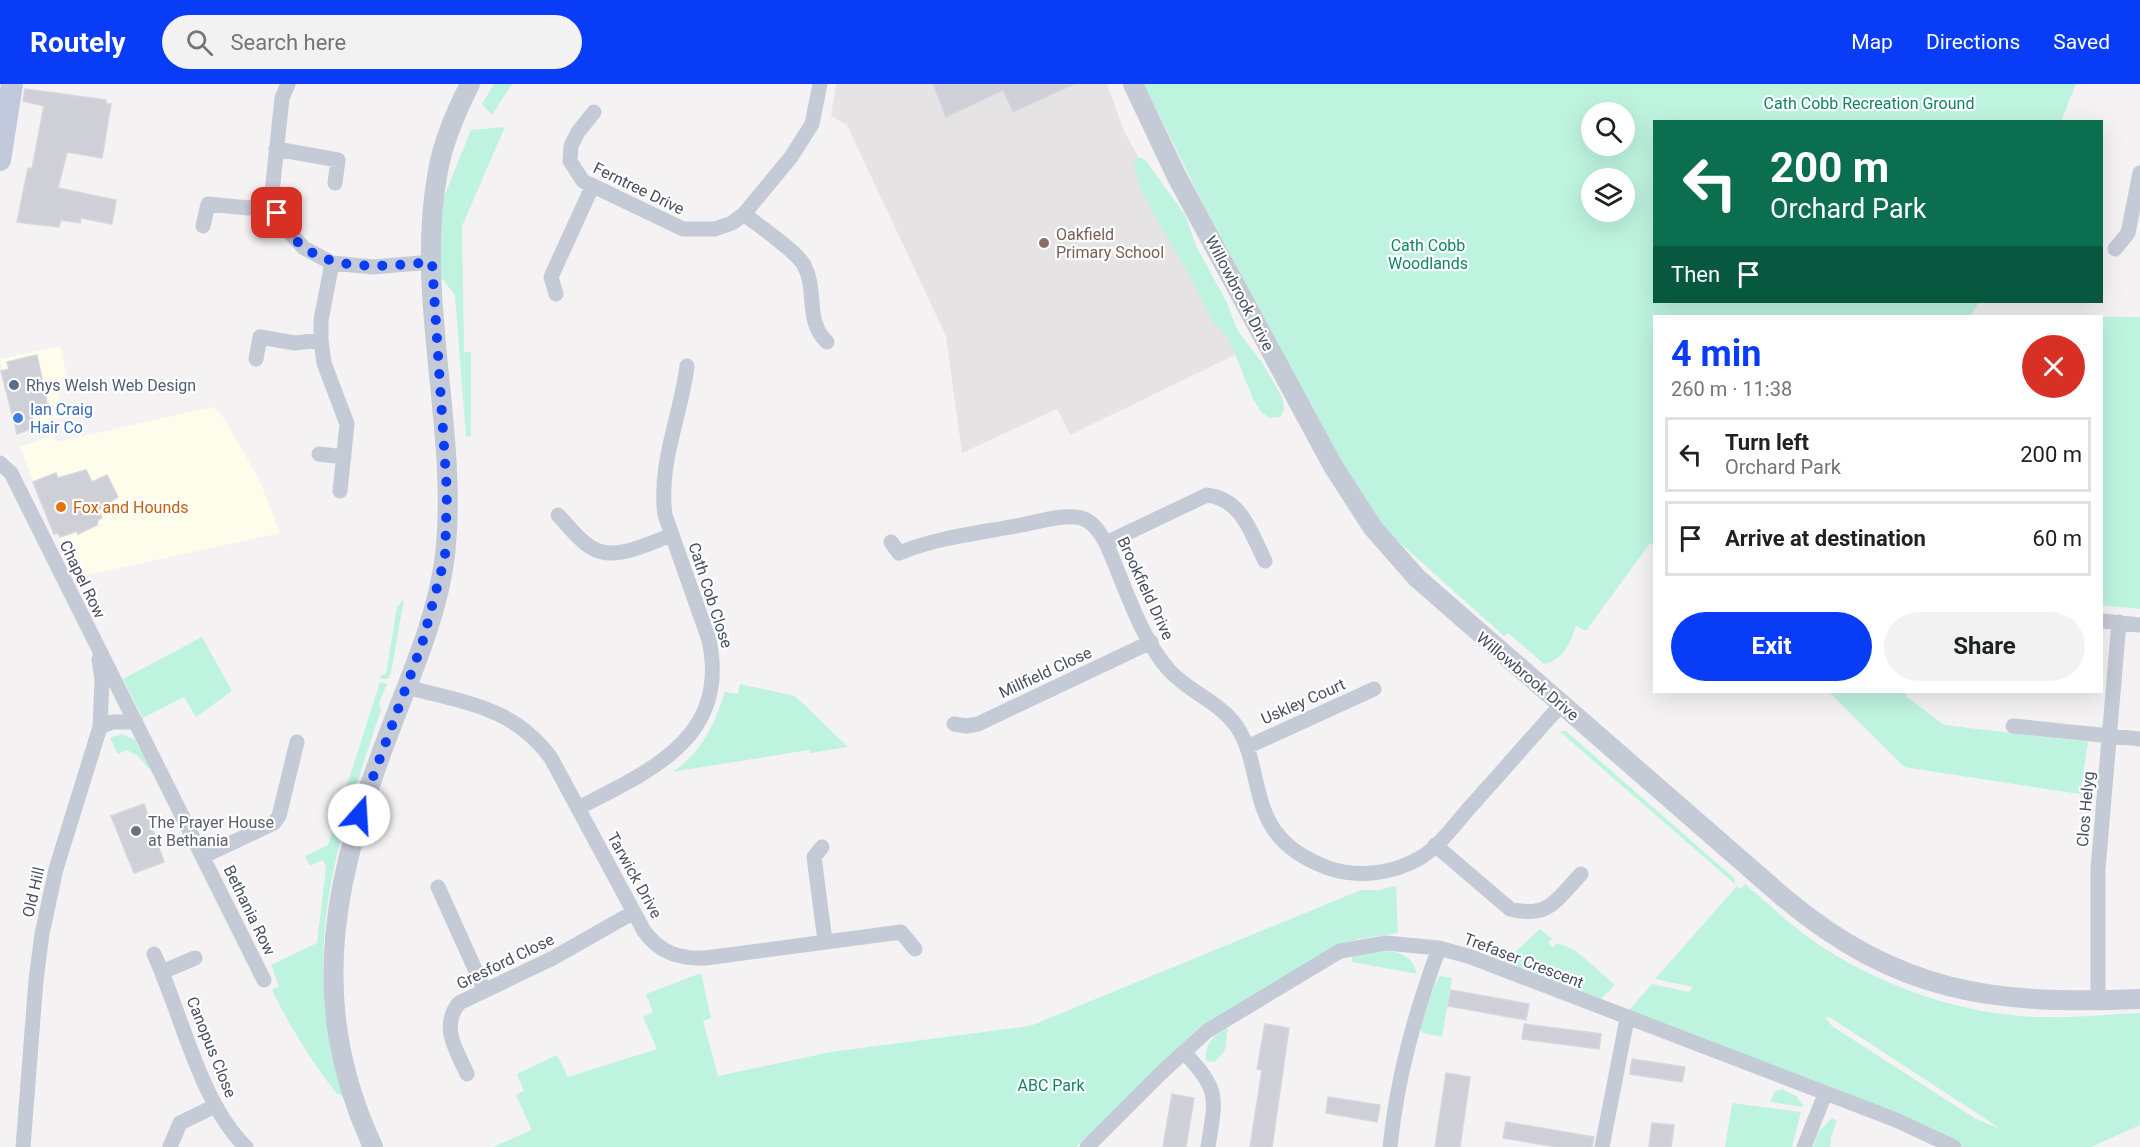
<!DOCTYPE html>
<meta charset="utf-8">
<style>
body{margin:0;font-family:Roboto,sans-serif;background:#f2f2f2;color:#202124;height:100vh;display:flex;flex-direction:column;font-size:22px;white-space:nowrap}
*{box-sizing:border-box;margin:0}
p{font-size:20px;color:#757577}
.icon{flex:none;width:33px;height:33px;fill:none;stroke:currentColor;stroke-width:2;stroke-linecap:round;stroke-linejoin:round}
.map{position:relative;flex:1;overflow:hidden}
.details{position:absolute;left:1653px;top:231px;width:450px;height:378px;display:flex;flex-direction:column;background:#fff;border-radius:0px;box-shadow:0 6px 24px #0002}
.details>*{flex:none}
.guide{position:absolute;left:1653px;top:36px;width:450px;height:183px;border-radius:0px;box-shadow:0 6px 24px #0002;background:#0b6e4f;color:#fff;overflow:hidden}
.buttons{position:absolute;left:1581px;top:18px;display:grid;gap:12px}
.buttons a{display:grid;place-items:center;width:54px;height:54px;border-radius:50%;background:#fff;box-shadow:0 6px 24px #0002;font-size:30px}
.pin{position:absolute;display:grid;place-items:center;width:51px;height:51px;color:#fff;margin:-26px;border-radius:12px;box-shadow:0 3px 9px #0006}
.me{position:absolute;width:66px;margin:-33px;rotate:19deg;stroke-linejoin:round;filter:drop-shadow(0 0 4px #0008)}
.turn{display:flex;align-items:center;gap:21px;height:126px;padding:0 18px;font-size:27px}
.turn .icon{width:78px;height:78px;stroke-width:2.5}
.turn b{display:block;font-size:42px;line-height:51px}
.then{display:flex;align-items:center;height:57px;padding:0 18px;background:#0003;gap:12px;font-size:22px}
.round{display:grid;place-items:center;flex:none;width:63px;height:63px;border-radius:32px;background:#f2f2f2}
.overview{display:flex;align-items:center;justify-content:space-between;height:102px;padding:0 18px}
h1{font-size:36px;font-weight:700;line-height:45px;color:#093cf7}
.cta{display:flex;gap:12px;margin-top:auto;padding:12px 18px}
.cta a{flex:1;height:69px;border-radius:36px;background:#093cf7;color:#fff;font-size:24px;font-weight:700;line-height:69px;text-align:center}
.cta a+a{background:#f2f2f2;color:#202124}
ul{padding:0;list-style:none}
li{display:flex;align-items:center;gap:18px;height:75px;margin:0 12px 9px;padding:0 6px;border:3px solid #e0e0e0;border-radius:0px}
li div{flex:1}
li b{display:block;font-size:22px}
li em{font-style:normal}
header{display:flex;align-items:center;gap:36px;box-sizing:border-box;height:84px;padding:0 30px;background:#093cf7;color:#fff}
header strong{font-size:28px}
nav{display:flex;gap:33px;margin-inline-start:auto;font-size:21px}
.search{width:420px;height:54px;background:#f2f2f2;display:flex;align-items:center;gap:15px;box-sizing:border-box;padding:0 21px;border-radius:33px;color:#757577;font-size:22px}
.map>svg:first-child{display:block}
</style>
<header>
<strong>Routely</strong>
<div class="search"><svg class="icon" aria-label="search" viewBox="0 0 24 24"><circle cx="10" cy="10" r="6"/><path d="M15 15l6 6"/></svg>Search here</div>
<nav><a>Map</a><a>Directions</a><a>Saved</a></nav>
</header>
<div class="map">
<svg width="2140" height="1063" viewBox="0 0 2140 1063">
<rect width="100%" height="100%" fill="#f4f2f2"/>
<path fill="#fefdec" d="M60 262 70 304 57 308 64 332 17 350 0 275Z
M212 323 222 331 259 395 280 449 78 493 58 449 54 450 51 445 20 363 54 351 56 358Z"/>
<path fill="#e5e3e4" d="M836 0H1107L1124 47 1245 266 1070 351 1057 325 962 369 946 252 847 41 831 32Z"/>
<path fill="#bef4df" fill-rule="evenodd" d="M494 0H512L492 31 482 20Z
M1144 0H2076L2061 37 1654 38V218H1979L1971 231 2140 233V525L2102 521V232H1654V462L1650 459 1586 547 1576 542C1571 559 1562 577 1544 580L1508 549 1504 552 1389 449 1354 400 1200 114ZM1592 28H1624V62H1592ZM1592 94H1624V128H1592Z
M505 43 462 142 464 268H471V352L466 353 455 211 441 193 438 178 444 113 471 46Z
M1137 74H1142L1147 78 1185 131 1196 162 1226 217 1238 247 1263 280 1282 313 1284 325 1280 333 1270 334 1262 329 1253 315 1229 255 1212 237 1186 185 1151 126 1141 106 1134 80Z
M404 515 391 589 388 595H381V591L386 590 397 523Z
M202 553 232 607 196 633 184 613 143 634 123 595Z
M380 598 387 600 379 619 381 626C334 766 300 865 343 1012L336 1009C311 976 290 943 272 906L279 902 271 881 317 859 326 784 323 776 310 782 305 772 328 761Z
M740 600 795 612 848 663 811 669 809 666 672 688C702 669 714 641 725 608L738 610Z
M1829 608H1905L1907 613 1944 641 2088 658 2080 710 1904 683Z
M1559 647H1566L1735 795V800Z
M122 650 134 655 153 684 149 685 138 672 127 666 118 670 110 654Z
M1745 800C1772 823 1797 847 1827 866 1890 906 1969 932 2044 933 2076 934 2108 930 2140 929V1041L2091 1063H1963L1929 1043 1628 927 1652 900 1689 908 1693 903 1655 895 1737 802 1740 805ZM1825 933 1831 934 2001 1045 1976 1035 1832 942Z
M1396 802 1398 849 1358 855 1334 863 1202 941 1076 1063H493L532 1046 516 1011 524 1007 517 990 557 971 568 993 657 965 643 933 653 928 646 910 701 889 711 934 703 937 718 992 831 968 1030 942 1361 806H1379Z
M1540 845 1552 855 1548 859 1553 863 1557 859 1575 866 1615 901 1601 915 1504 878Z
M1389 867C1404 869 1413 874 1417 890L1352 878V872L1365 868Z
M1440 892 1452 894 1442 953 1423 949 1420 945 1434 902Z
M1228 943 1225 966 1215 978 1206 977C1205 959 1213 952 1228 943Z
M1782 1005 1796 1012 1804 1023 1770 1018 1775 1007Z
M1732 1019 1801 1028 1792 1063H1725Z
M1832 1034 1837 1037 1831 1052 1830 1063H1813L1819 1047Z"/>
<path fill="#cecfd7" stroke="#d5d6de" stroke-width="1.5" d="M933 0H1074L1013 28 1003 6 946 33Z
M25 5 106 16V20H111L102 74 67 68 58 104 116 116 112 140 81 134 80 139 61 136 59 143 17 138 28 84 32 85 44 22 23 17Z
M37 271 48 324 31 329 35 343 17 350 1 287 9 285 7 278Z
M86 386 92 398 107 391 118 413 98 426 102 434 98 436 97 441 78 450 77 447 60 453 58 449 54 450 33 398 56 389 58 394Z
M144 720 164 778 134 789 111 732Z
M1451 906 1529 920 1526 936 1448 922Z
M1265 940 1289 944 1272 1063H1250L1262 986 1257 985Z
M1524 940 1601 950 1599 965 1522 955Z
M1632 975 1685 983 1682 998 1630 990Z
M1446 989 1470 993 1460 1063H1435Z
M1172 1010 1194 1014 1186 1063H1163Z
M1328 1013 1380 1021 1377 1038 1326 1029Z
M1506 1038 1594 1053 1592 1063H1557L1503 1054Z
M1652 1039 1674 1041 1671 1063H1649Z"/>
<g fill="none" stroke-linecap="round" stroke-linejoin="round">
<path stroke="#c5cad7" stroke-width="15" d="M288 0 282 14 271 118 282 140 304 164 332 179 373 183 432 178
M594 28 578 48 571 62 570 77 583 97 683 145H715L732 139 744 130 791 73 812 40 820 0
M276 65 338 76 335 99
M744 130C758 141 796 167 804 181 818 207 804 236 827 258
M203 142 208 120 249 124 271 118
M2115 165 2128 149 2140 89
M332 179 321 236V256L324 279 347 340 340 407
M556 210 551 193 592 103
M256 275 260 253 295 259 321 256
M319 370 344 373
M0 379 11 389 17 401 264 896
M558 431C568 441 579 457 592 464 615 478 649 459 672 451
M891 458 899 469C938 453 980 449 1021 441 1038 438 1059 431 1076 433 1091 434 1099 447 1106 459 1124 499 1139 551 1168 585 1188 608 1219 617 1237 643 1259 676 1252 721 1279 752 1291 767 1310 777 1328 784 1358 794 1392 790 1420 774 1440 762 1455 740 1471 722 1501 689 1531 654 1561 621
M1106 459 1207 411C1242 415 1251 449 1265 477
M2102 537 2140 541
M407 603C464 619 513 622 551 674L644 847C660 869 679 875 706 874L901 848 915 865
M954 640 966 642 978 640 1151 558
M2013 642 2140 655
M100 643 112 638H136
M1247 663 1374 605
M578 724C650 687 730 654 709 556L665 431C658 379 681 332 687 282
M1435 761 1510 825C1549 835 1556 816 1581 790
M822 763 814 773 825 857
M204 772 274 739 279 732 297 658
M438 803 484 905
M154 870C181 928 200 1019 246 1063
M162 888 195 874
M2098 916V785L2119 538
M1184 968C1220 1007 1216 1012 1208 1063
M467 990C456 965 440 943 459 919L553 874 634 828
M23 1063 36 896 42 850 56 785 100 643 102 596 99 575
M170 1063 180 1039 215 1022
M1087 1063 1160 990 1207 947 1340 867 1386 859 1439 864 1471 873 1896 1036 1954 1063
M1390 1063C1397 993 1415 930 1439 864
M1602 1063 1627 935
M1804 1063 1825 1010"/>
<path stroke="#c5cad7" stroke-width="20" d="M1133 0 1177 93 1333 382 1373 444 1417 494 1783 813C1899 910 1994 921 2140 915
M373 1063C303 912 336 786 393 638 414 584 438 529 445 471 459 344 414 213 438 87 443 57 456 28 470 0"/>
<path stroke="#c3c9dc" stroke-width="22" d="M0 76 12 0"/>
</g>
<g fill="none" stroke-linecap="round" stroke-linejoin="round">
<path stroke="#093cf7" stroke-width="10" stroke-dasharray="0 18" d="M277 129C307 193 373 183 432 178L447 408 445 473 422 560 359 731"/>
</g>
<circle fill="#8d6e63" stroke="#fff" stroke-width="2" cx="1044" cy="159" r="6"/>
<circle fill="#5c6f8a" stroke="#fff" stroke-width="2" cx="14" cy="301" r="6"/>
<circle fill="#3f7fe0" stroke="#fff" stroke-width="2" cx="18" cy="334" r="6"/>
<circle fill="#e8710a" stroke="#fff" stroke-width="2" cx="61" cy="423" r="6"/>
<circle fill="#6b7280" stroke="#fff" stroke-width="2" cx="136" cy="747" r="6"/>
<g text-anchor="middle" stroke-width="4.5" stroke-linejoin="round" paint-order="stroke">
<g font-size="16" fill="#0f8665" stroke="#fff">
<text x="1869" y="25">Cath Cobb Recreation Ground</text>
<text x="1428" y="167">Cath Cobb<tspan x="1428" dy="18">Woodlands</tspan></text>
<text x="1051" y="1007">ABC Park</text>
</g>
<g font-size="16" fill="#474f61" stroke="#fff">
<text transform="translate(639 104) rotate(26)" y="6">Ferntree Drive</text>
<text transform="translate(1240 209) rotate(62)" y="6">Willowbrook Drive</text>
<text transform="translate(83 495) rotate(64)" y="6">Chapel Row</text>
<text transform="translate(1146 504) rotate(65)" y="6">Brookfield Drive</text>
<text transform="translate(711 511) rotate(72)" y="6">Cath Cob Close</text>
<text transform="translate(1045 588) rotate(-25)" y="6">Millfield Close</text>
<text transform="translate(1528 592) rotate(40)" y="6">Willowbrook Drive</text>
<text transform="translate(1303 617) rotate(-24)" y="6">Uskley Court</text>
<text transform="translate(2085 725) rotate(-85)" y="6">Clos Helyg</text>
<text transform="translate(635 791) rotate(61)" y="6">Tarwick Drive</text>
<text transform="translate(33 808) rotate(-77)" y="6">Old Hill</text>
<text transform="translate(250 826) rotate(64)" y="6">Bethania Row</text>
<text transform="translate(1524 876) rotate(21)" y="6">Trefaser Crescent</text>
<text transform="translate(505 877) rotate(-26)" y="6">Gresford Close</text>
<text transform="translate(212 963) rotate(68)" y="6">Canopus Close</text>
</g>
<g font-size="16" fill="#785e54" stroke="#fff" text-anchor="start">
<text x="1056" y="156">Oakfield<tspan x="1056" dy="18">Primary School</tspan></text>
</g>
<g font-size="16" fill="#4e5e75" stroke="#fff" text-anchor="start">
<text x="26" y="307">Rhys Welsh Web Design</text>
</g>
<g font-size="16" fill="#366cbe" stroke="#fff" text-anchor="start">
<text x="30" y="331">Ian Craig<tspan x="30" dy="18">Hair Co</tspan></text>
</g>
<g font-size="16" fill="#c56008" stroke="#fff" text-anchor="start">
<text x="73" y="429">Fox and Hounds</text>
</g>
<g font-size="16" fill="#5b616d" stroke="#fff" text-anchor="start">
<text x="148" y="744">The Prayer House<tspan x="148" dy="18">at Bethania</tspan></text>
</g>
</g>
</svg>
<div class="buttons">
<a><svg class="icon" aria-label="search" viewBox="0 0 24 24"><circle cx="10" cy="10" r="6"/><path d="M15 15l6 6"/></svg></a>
<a><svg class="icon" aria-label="layers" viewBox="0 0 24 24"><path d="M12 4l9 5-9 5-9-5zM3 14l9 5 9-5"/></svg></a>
</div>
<div class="pin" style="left:277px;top:129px;background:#d93025"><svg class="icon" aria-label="arrive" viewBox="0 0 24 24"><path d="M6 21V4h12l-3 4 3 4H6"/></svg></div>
<svg class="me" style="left:359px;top:731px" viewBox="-20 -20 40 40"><circle r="19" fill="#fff"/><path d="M0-13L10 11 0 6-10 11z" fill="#093cf7"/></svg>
<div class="guide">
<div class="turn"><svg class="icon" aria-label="left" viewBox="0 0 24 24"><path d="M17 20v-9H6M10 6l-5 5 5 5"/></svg><div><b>200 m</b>Orchard Park</div></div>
<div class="then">Then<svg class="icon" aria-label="arrive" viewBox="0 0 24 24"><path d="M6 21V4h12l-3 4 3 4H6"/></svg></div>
</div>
<section class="details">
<div class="overview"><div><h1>4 min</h1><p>260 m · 11:38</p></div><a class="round" style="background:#d93025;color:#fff"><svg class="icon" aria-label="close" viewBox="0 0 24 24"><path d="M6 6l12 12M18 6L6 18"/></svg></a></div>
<ul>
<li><svg class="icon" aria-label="left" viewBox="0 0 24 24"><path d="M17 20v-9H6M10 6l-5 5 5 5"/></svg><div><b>Turn left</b><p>Orchard Park</p></div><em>200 m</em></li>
<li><svg class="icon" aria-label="arrive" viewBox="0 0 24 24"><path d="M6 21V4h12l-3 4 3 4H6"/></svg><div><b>Arrive at destination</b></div><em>60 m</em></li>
</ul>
<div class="cta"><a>Exit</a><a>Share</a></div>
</section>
</div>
